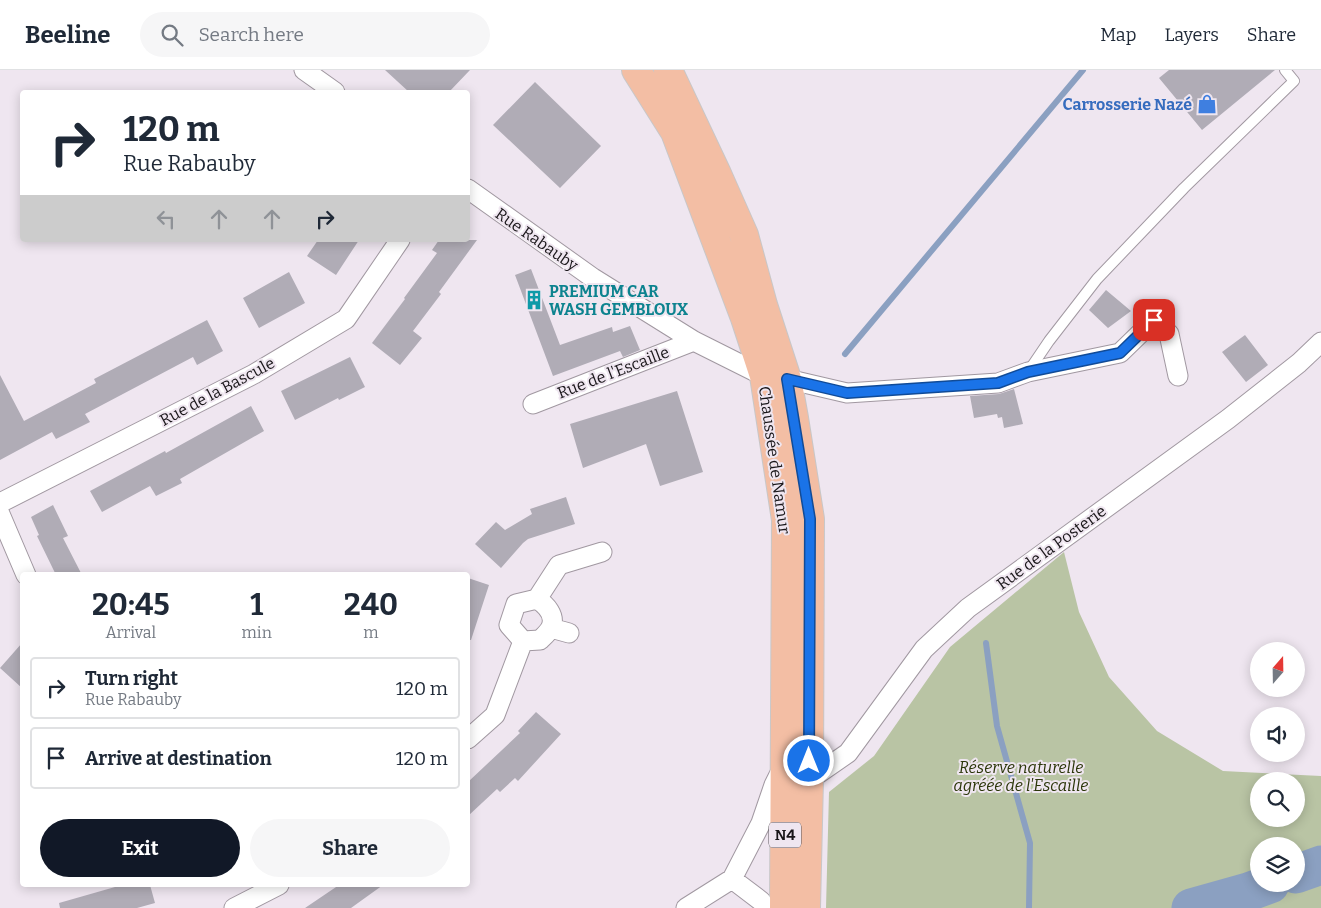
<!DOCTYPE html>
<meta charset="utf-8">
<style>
body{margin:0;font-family:Bitter,serif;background:#f6f6f7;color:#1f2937;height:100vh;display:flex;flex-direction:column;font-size:19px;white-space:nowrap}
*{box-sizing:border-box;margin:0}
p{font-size:16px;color:#747a83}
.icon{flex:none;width:28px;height:28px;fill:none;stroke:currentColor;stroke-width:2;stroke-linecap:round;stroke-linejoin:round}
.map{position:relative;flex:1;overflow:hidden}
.drawer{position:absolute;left:20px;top:502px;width:450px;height:315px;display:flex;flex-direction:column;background:#fff;border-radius:5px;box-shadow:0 2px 12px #0003}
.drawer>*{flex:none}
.banner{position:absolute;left:20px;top:20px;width:450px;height:152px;border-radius:5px;box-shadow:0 2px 12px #0003;background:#fff;color:#1f2937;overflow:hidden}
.needle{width:32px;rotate:20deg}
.fabs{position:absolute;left:1250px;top:572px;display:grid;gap:10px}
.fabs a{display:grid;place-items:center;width:55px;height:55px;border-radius:50%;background:#fff;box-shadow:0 2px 12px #0003;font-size:25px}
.pin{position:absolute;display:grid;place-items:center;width:42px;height:42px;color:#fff;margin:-21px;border-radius:10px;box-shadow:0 2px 8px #0006}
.me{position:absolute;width:55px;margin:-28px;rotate:0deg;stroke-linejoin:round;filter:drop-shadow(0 0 4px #0008)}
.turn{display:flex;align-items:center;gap:18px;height:105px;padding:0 20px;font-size:22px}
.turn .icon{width:65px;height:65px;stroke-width:2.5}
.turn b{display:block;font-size:35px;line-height:42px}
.lanes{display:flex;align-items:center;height:48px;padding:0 20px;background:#0003;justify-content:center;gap:25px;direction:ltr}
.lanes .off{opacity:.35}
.eta{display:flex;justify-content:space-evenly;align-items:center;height:85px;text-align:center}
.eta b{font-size:30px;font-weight:700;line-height:35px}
.button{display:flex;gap:10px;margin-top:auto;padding:10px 20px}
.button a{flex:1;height:58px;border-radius:30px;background:#111827;color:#fff;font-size:20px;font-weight:700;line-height:58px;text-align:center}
.button a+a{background:#f6f6f7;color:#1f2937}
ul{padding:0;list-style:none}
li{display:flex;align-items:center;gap:15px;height:62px;margin:0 10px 8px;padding:0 10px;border:2px solid #e0e1e3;border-radius:5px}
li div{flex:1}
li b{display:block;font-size:19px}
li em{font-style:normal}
header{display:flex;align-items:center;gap:30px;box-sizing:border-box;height:70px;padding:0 25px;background:#fff;border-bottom:1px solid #e0e1e3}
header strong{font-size:24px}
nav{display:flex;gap:28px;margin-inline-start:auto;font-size:18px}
.search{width:350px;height:45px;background:#f6f6f7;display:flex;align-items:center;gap:12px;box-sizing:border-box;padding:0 18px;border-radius:28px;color:#747a83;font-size:19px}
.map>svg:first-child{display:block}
</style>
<header>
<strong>Beeline</strong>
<div class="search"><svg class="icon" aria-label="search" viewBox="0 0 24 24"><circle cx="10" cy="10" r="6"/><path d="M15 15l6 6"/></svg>Search here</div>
<nav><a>Map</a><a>Layers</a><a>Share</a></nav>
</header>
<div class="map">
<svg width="1321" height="838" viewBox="0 0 1321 838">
<rect width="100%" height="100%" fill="#efe6f0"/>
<path fill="#b9c4a4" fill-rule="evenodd" d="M1064 482 1079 542 1109 607 1157 661 1223 701 1321 706V838H826L829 722 874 686 950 577ZM1259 711H1296V749H1259ZM1259 776H1296V814H1259Z"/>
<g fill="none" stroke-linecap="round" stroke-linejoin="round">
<path stroke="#8ba0c1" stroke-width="6" d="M845 284 1083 0
M986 573 997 656 1030 773 1029 838"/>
<path stroke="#8ba0c1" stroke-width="39" d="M1296 804 1321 795
M1191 838 1248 822 1270 814"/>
</g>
<path fill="#b0acb6" d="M385 0H470L449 22H409Z
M1169 0H1275L1202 60 1159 8Z
M535 12 601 76 560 118 493 55Z
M318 170H359L336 205 307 186Z
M439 170H477L439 222 441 224 413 261 422 268 400 295 372 273 405 229 404 228 437 183 432 180Z
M531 199 560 275 612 257 613 262 630 256 640 280 623 287 620 281 553 306 515 205Z
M289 202 305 233 259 258 243 228Z
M1106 220 1131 241 1108 258 1089 240Z
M207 250 223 281 197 295 193 287 85 344 90 352 56 369 52 362 0 390V305L24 351 96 313 94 309Z
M1245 265 1268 295 1246 312 1222 282Z
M350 287 365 317 339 330 338 328 295 350 281 321Z
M1014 319 1023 354 1004 358 1002 347 998 348 997 344 974 348 970 326 999 324Z
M677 321 703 402 660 416 646 374 583 398 570 354Z
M251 336 264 361 180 409 182 413 156 426 150 416 102 442 90 421 165 381 166 383Z
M566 427 575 454 528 469 523 473 501 498 475 474 496 452 505 460 532 444 530 439Z
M53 435 68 466 63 468 82 505H56L37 466 39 465 31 447Z
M468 508 489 515 471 570H468Z
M22 573V618L0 598Z
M536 642 561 664 518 711 515 708 500 722 497 719 468 746V712L520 663 518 661Z
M122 815H150L155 833 137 838H60L59 833Z
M339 815H383L351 838H305Z"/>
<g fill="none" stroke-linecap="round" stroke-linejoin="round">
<defs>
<path id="service" d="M1028 302 1049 271 1097 209 1184 118 1294 11 1285 0"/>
<path id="minor" d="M304 0 335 22
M468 119 593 208 694 271 764 306
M787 309 847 323 998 313 1028 302 1120 283 1154 250 1169 264 1178 306
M533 334 694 271
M0 433 254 304 346 249 400 170
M0 444 26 505
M537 529C546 535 556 545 551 557 549 562 543 567 540 570L523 571 509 555 516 534Z
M537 529 559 495 602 482
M551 558 569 563
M468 669 495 645 523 571
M809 710 848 683 924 579 968 538 1228 349 1299 293 1321 272
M732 809 761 831 765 838
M234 838 279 815
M686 838 732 809 761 753 774 715 781 701"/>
<path id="primary" d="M636 0 675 62 745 248 764 306 786 450 784 838
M668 0 717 104 744 165 763 235 787 309 794 348 810 449 809 710 806 838"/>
</defs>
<use href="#service" stroke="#a198a1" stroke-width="12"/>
<use href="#minor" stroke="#a198a1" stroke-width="21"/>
<use href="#primary" stroke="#c8c7c8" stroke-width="30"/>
<use href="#service" stroke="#fff" stroke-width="10"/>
<use href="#minor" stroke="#fff" stroke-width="19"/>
<use href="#primary" stroke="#f3bea4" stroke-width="28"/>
</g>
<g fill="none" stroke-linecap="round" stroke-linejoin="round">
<defs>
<path id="route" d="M809 691 810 449 787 309 847 323 998 313 1028 302 1120 283 1154 250"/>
</defs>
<use href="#route" stroke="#114b97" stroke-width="12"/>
<use href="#route" stroke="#1a73e8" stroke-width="9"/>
</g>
<defs>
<symbol id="shop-bare" viewBox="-9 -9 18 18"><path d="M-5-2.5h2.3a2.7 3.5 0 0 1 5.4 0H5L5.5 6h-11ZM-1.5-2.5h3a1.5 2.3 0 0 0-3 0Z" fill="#3f7fe0" stroke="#efe6f0" stroke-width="2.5" paint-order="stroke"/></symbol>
<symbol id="building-bare" viewBox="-9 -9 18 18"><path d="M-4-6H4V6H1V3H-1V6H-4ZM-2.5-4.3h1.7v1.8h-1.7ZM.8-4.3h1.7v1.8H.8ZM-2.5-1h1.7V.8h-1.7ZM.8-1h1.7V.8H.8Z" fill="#0f9aa8" stroke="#efe6f0" stroke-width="2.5" paint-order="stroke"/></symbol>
</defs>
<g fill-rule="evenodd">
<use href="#shop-bare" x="1193" y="20" width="28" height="28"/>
<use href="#building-bare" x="520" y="216" width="28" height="28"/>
</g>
<g text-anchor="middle" stroke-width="4" stroke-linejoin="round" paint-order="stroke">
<rect fill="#efe6f0" stroke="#59545a" stroke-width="1" x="769" y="752.5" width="32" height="25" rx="4"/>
<g font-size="15" font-weight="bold" fill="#191619">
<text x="785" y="770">N4</text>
</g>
<g font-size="16" font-weight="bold" fill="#366cbe" stroke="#efe6f0" text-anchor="end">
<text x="1192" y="40">Carrosserie Nazé</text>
</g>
<g font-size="16" fill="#191619" stroke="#efe6f0">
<text transform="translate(537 169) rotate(35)" y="6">Rue Rabauby</text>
<text transform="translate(613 302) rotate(-21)" y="6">Rue de l'Escaille</text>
<text transform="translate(217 321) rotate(-28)" y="6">Rue de la Bascule</text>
<text transform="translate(775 390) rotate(82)" y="6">Chaussée de Namur</text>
<text transform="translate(1051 477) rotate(-36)" y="6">Rue de la Posterie</text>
</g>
<g font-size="16" font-weight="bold" fill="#0d838f" stroke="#efe6f0" text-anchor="start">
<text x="549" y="227">PREMIUM CAR<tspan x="549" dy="18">WASH GEMBLOUX</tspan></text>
</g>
<g font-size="16" font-style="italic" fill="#2b3609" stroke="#efe6f0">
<text x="1021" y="703">Réserve naturelle<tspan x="1021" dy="18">agréée de l'Escaille</tspan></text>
</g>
</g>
</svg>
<div class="fabs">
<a><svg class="needle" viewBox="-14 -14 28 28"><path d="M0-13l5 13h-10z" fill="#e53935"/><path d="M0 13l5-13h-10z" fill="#747a83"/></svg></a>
<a><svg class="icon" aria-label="sound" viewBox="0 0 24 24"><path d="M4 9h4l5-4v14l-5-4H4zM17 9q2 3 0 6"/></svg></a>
<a><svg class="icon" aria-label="search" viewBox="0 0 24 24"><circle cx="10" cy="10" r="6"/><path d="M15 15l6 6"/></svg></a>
<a><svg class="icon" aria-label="layers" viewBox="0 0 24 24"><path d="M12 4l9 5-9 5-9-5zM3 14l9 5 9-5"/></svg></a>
</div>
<div class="pin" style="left:1154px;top:250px;background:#d93025"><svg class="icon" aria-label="arrive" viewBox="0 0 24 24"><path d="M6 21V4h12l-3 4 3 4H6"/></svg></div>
<svg class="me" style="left:809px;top:691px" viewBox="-20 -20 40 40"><circle r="17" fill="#1a73e8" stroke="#fff" stroke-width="3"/><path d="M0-11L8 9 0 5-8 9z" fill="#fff"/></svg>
<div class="banner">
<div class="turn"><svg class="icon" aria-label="right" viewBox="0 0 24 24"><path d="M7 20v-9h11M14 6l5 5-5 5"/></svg><div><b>120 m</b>Rue Rabauby</div></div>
<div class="lanes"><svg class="icon off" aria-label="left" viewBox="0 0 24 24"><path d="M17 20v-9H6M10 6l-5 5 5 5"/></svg><svg class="icon off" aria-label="ahead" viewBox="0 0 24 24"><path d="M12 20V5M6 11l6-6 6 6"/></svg><svg class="icon off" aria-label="ahead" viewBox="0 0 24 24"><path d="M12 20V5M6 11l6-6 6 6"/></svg><svg class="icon" aria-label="right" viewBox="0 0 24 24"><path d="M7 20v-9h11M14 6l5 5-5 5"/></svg></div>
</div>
<section class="drawer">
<div class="eta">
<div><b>20:45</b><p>Arrival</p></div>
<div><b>1</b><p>min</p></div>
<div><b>240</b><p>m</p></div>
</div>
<ul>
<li><svg class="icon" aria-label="right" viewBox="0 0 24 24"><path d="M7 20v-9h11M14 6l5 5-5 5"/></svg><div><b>Turn right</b><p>Rue Rabauby</p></div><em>120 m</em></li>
<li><svg class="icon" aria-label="arrive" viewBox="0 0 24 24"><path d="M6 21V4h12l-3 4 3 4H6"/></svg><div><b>Arrive at destination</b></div><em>120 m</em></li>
</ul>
<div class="button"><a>Exit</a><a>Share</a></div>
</section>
</div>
